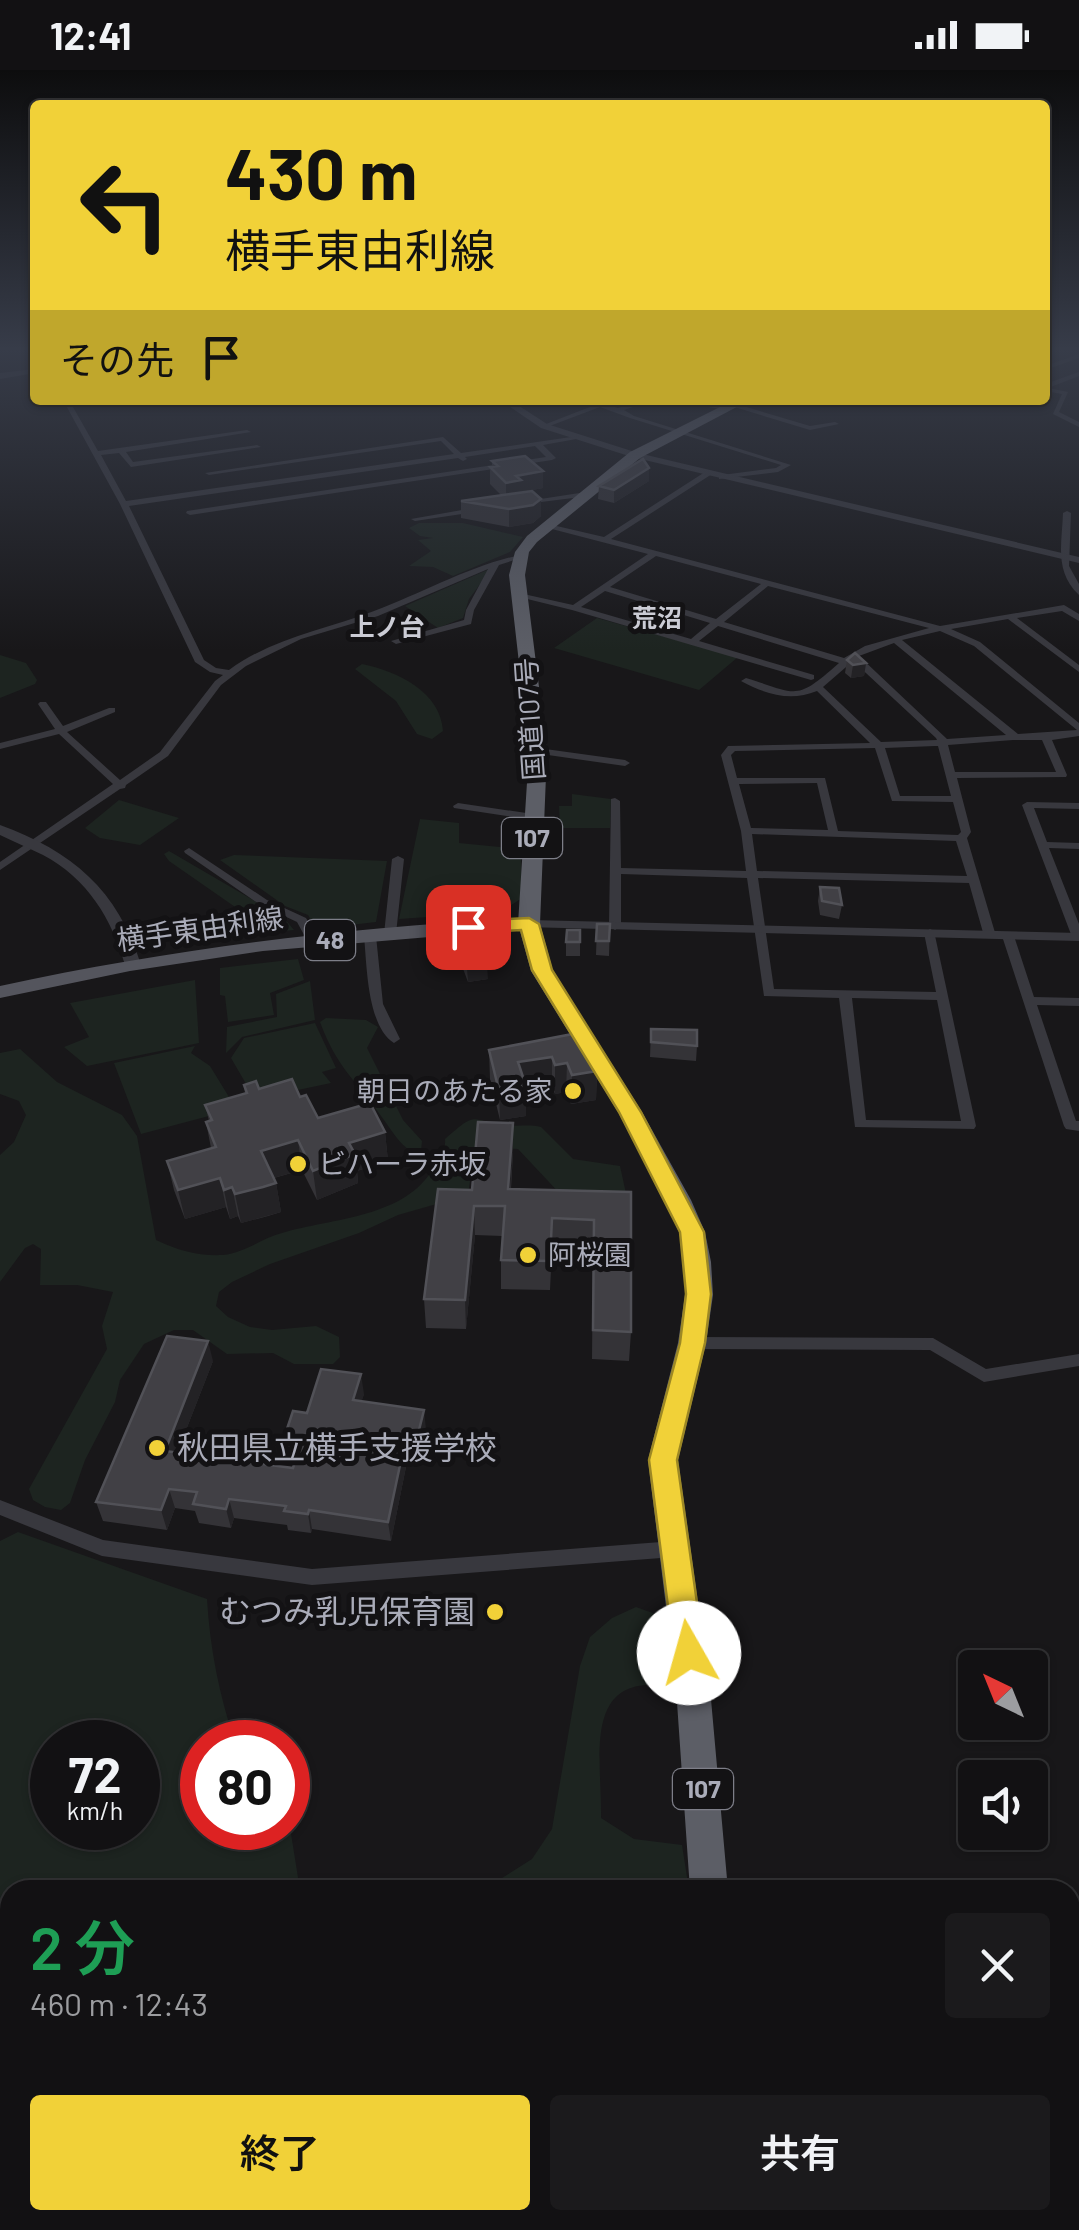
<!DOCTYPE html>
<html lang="ja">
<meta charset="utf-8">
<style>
body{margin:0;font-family:Barlow,"Noto Sans JP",sans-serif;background:#1b1a1c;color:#f1f3f6;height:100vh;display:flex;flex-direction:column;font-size:38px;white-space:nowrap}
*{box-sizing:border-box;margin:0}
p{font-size:32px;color:#9c9da0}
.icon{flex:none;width:55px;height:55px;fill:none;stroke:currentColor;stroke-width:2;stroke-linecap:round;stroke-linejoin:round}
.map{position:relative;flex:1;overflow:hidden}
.sheet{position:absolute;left:0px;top:1810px;width:1080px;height:350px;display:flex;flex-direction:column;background:#121113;border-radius:30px 30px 0 0;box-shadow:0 2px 8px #0004,0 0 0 2px #313133}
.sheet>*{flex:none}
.guide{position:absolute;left:30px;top:30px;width:1020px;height:305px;border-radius:10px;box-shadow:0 2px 8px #0004,0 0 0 2px #313133;background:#f1d138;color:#111;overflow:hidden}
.needle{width:65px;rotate:317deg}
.controls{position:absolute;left:958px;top:1580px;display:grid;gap:20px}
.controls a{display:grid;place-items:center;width:90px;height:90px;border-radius:10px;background:#121113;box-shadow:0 2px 8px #0004,0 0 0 2px #313133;font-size:50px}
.speed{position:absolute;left:30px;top:1650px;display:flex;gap:20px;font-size:50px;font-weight:700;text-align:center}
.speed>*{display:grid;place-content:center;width:130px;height:130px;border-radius:50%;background:#121113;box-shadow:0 2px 8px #0004,0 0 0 2px #313133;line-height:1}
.speed small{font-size:25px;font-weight:400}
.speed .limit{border:15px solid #d22;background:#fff;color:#111}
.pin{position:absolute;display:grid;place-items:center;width:85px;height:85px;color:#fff;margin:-42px;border-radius:20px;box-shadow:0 5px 15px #0006}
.me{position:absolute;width:110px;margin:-55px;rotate:353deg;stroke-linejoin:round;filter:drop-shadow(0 0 8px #0008)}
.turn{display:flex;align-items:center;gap:35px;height:210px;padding:0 30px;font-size:45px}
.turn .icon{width:130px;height:130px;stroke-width:2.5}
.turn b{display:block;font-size:70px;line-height:85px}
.then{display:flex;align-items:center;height:95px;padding:0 30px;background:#0003;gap:20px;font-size:38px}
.round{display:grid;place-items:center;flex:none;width:105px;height:105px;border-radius:10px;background:#1b1a1c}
.summary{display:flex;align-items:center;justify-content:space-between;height:170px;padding:0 30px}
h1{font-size:60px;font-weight:600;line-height:75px;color:#1e9e55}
.primary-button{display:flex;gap:20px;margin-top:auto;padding:20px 30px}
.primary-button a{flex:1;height:115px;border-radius:10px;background:#f1d138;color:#111;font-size:40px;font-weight:600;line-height:115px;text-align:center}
.primary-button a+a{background:#1b1a1c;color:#f1f3f6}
.status{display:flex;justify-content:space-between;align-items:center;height:70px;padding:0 50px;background:#121113;direction:ltr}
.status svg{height:28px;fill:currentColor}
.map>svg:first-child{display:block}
</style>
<div class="status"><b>12:41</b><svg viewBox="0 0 49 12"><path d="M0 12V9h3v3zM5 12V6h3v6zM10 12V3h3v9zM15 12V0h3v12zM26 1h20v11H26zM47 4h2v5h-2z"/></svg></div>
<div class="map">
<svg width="1079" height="2160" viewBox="0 0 1079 2160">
<rect width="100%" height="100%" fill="#181719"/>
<path fill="#1d2420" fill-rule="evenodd" d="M419 453H463L523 467 510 482 453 506 433 497 409 496 431 481 418 470 433 468 420 466 409 458Z
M492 498 469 529 463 548 438 558 405 536Z
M597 548 738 587 699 620 554 578Z
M0 585 26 593 37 610 35 614 0 628Z
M362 594C397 601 441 622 443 661L432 669 417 664 396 631 355 599Z
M572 724 611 729 610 758H560L559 736H572Z
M119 730 179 748 140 775 100 768 85 758Z
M420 749 459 753V773L521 779 522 828 501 842 399 849Z
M169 781 284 848 294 860 271 862 169 791 164 784Z
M234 785 387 791 376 852 316 859 308 845 285 836 220 790Z
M298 889 304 910 270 923 274 945 228 952 225 926 220 925V898Z
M195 910 199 973 87 996 64 977 89 967 70 933Z
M310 911 315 950 242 967 226 983 227 957 277 947 276 924Z
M326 948 366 950 378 957 367 978 403 1050 422 1071 421 1081 412 1082C397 1072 392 1060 381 1046 355 1009 337 998 320 952Z
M315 953 336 998 322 1002 331 1013 279 1024H252L231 988 244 968Z
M195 976 191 983 210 996 229 1027 224 1042 141 1064 114 993Z
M20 979 57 1012 122 1045 137 1066 156 1170C179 1181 198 1186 223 1185 245 1183 262 1168 282 1163 332 1148 406 1148 434 1097 440 1087 446 1080 445 1069 479 1039 469 1051 506 1055 518 1057 529 1054 541 1057L573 1089 620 1096 627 1128H564L518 1079 475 1077 468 1125 398 1145 359 1163 270 1194 232 1212 219 1222 216 1236 228 1247 250 1257 272 1260 316 1256 339 1267 340 1287 333 1294H294L273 1283 227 1284 193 1260H174L144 1274 120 1310 115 1332 85 1390 70 1433 61 1440 45 1437 33 1430 29 1419 107 1279 102 1256 113 1222 77 1215H40L41 1179 33 1174 25 1178 0 1212V1085L14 1072 26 1045 19 1031 0 1024V983Z
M18 1462 207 1529C210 1579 219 1624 235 1672H202V1758H288V1745L300 1820H10V2150H335L325 2160H0V1471ZM52 1672H138V1758H52Z
M636 1537 661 1546C661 1554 659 1564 661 1572 663 1590 681 1597 673 1617 581 1600 602 1686 601 1748L634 1769 682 1775 689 1820H483L532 1789 552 1759 580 1596 590 1567 612 1548Z
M475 2150H673V2160H479Z"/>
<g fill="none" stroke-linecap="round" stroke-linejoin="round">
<path fill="#38383e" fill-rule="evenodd" d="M25 279H31L35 282V287Z
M1045 279H1055L1045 283Z
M1079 284V288L1045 300V296Z
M1079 302V306L1048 318 1068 322 1059 342 1079 352V357L1053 344 1062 324 1045 321V314Z
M63 330H69L98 381 247 360 251 362 126 382 133 392 257 375 261 377 131 397 119 383 101 385 126 431 454 384 441 371 209 405 205 403 443 367 461 383 578 366 582 368 543 375 556 388 552 390 190 445 186 443 187 441 546 387 535 376 465 387 467 389 463 391 458 388 129 436 204 590 216 598 229 600C272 568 325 560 374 541 423 523 469 496 520 485L524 487 499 495 474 540 471 554 396 574 391 571 464 550 466 540 488 499 378 546 301 569 246 596 221 615 168 686 126 715 125 718 120 719 0 800V792L113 714 59 664 0 679V673L55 659 38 634 40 632H46L63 656 109 638H115V642L67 662 120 710 160 682 215 611 223 605 210 602 195 592 120 434Z
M617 330H625L633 335V337L624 340 634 346 791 395 778 402 719 409V405H722L776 398 781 395 630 348 600 337 547 357 541 356 600 333 618 338 625 336Z
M666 330H684L729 338 726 340Z
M733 333 810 356 835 352 839 354 810 360 731 336Z
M705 402 712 404 611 469 940 556 1064 535 1079 544V551L1062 541 1017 548 1079 595V602L1008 549 951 559 980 572 1079 653V666L1052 670 1067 705 1066 707 957 708 971 762 967 768 996 866 994 868H986L984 866 969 813 758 808 774 919 936 922 924 863 930 859 934 861 976 1056 974 1059 855 1057 839 928 764 926 747 808 621 804V856L615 860 609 856 611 729 615 728 620 731 621 798 746 801 741 761 721 685 728 676 870 673 817 621C790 632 765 624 741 611L746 608C798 624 795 632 839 593L718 556 699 571 814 605V609L811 610 572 540 515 526 519 523 573 535 648 484 548 458V454L604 467ZM656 486 761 514 716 549 610 517ZM768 516 929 558 865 576 844 588 724 552ZM605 521 710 553 691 569 581 537ZM940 561 974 576 1077 660 1018 664 902 570ZM894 573 1006 665 947 669 859 586ZM853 591 936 668 937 670 881 672 823 617ZM1013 670H1042L1056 702H955L948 675ZM935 676H938L951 726H900L885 678ZM875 678 892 731 953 732 961 762 958 765 838 761 825 708H737L731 685 735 681ZM817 713 828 760 751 758 739 714ZM752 764 956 771 967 806 757 801ZM852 928 937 930 961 1051 866 1050Z
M586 422H589V426L525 434 521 432Z
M479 437 483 439 482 441 415 451 411 449Z
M1067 441 1071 443 1069 496 1079 514V525C1054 501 1062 474 1063 443Z
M538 678 625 690 630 693 625 696 534 683V679Z
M1027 732 1079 733V739L1034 738 1047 772 1079 773V779L1049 778 1079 854V870L1072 867 1022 735Z
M458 733 533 744 538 747 533 750 454 738 453 736Z
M189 778 267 830 306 848 319 871 317 874H309L297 852 259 834 185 783 184 781Z
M398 786 404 789 396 864 390 868 384 864 392 789Z
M370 862 376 866 383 934 400 969 394 973C367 956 367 896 364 866Z
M1008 862 1014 866 1034 927 1079 928V936L1037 935 1076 1051H1079V1061L1066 1059 1064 1056 1002 866Z
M692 1267 933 1268 986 1299 1079 1284V1296L984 1312 930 1280 692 1279 687 1277 684 1273 687 1269Z
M0 1430 103 1470 312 1499 674 1471 680 1474 683 1479 680 1484 674 1487 312 1515 102 1486 0 1445Z"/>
<path fill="#38383e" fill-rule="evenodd" d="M35 299V303L0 309V303Z
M500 330H510L547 354 638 383 1079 487V493L632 387 541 358Z
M0 755C72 781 118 820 141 895L138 898H128L125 895C112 849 87 808 43 785 29 778 14 772 0 765Z
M529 850 1079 863V871L524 857V851Z"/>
<path fill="#54555d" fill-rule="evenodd" d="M529 848 539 854 536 858 263 881 130 901 0 928V916C175 878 350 857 529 848Z"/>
<path fill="#5c5e66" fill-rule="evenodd" d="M734 330H750L640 388 537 472 529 482 525 505 547 681 540 854 553 901 642 1042 691 1130 705 1162 711 1192 713 1225 706 1273 678 1390 710 1618 728 1820H690L676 1618 648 1390 678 1273 685 1225V1192L679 1162 665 1130 618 1042 531 901 518 854 529 681 509 505 515 482 527 466 630 382Z
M679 2150H723L722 2160H678Z"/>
</g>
<path fill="#343337" d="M492 391 543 401V418L521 422 541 446 533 453 509 457 461 448V431L501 425 490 414V397H492Z
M649 411 614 433 598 429 599 416Z
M847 590 866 593 864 606 851 608 845 603Z
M820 817 842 835 839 849 820 845 818 831Z
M597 854H610L609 886 596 885Z
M580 860V886H566V872Z
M458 874 488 909 468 912 459 888Z
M651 959 697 976 696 991 650 987Z
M578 963 597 1001 596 1030 571 1034 566 1022 555 1024 552 1016 526 1020V1046L500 1050 490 1009 489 980Z
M244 1015 300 1027 318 1048 385 1062 388 1091 357 1101 358 1113 317 1130 302 1100 274 1108 276 1113 281 1142 268 1146 241 1153 238 1146 230 1149 226 1137 185 1149 174 1120 167 1091 211 1078 206 1052 209 1051 205 1035 245 1024Z
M513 1053V1082L511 1119 631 1122V1262L629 1291 592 1289 593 1179 552 1178 550 1220 501 1219V1190L502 1166 475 1165 466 1259 426 1258 424 1229 472 1120Z
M213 1291 177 1383 293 1398 294 1394 286 1393 282 1374 307 1343 364 1324 361 1332 426 1359 420 1383 409 1382 391 1471 312 1459 311 1463 288 1460 287 1455 234 1448 231 1458 199 1453 195 1441 175 1438 167 1460 103 1451 96 1432Z"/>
<path fill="#232225" d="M649 398V411L614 433V420Z
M543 401V418L521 422 506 430V413L516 406Z
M541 429V446L533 453 509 457V439Z
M866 593 864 606 851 608 853 595Z
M487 895 488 909 468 912 467 898Z
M552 987V1016L526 1020V1046L500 1050 499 1021 518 992Z
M567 993 566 1022 555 1024V995Z
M597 1001 596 1030 571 1034 572 1005Z
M513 1053V1082L508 1148V1119Z
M385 1062 388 1091 357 1101 358 1113 317 1130 313 1101 349 1073Z
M298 1070 302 1100 266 1110 261 1081Z
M220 1108 226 1137 185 1149 178 1120Z
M276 1113 281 1142 241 1153 235 1124Z
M232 1117 238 1146 230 1149 224 1120Z
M474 1136 475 1165 466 1259 465 1230Z
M208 1271 213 1291 170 1401 165 1381Z
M361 1304 364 1324 356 1350 353 1330Z
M424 1340 426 1359 420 1383 418 1364Z
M407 1362 409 1382 391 1471 388 1452Z
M169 1419 175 1438 167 1460 161 1440Z
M229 1429 234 1448 231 1458 226 1439Z
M309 1440 312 1459 311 1463 308 1444Z"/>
<path fill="#414045" stroke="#515157" stroke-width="2.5" d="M525 386 543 401 516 406 521 410 506 413 490 397 498 396 492 391Z
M643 389 649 398 614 420 599 416Z
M532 421 541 429 533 435 509 439 461 431Z
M855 583 866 593 853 595 847 590Z
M820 817 839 818 842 835 822 831Z
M597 854H610L609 871H596Z
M567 860H580V872H566Z
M478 871 487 895 467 898 458 874Z
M651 959 697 960V976L651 972Z
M578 963 597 1001 572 1005 567 993 555 995 552 987 518 992 526 1016 499 1021 489 980Z
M292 1009 300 1027 306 1025 318 1048 370 1033 385 1062 349 1073 355 1084 313 1101 298 1070 261 1081 276 1113 263 1117 235 1124 232 1117 224 1120 220 1108 178 1120 167 1091 216 1077 206 1052 212 1050 205 1035 247 1023 244 1015 256 1011 259 1019Z
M478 1052 513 1053 508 1119 631 1122V1262L593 1260 594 1150 552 1148 550 1191 501 1190 505 1136H474L465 1230 424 1229 438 1119 472 1120Z
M167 1266 208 1271 165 1381 293 1398 300 1376 282 1374 293 1341 307 1343 321 1299 361 1304 353 1330 424 1340 418 1364 407 1362 388 1452 309 1440 308 1444 284 1441 286 1436 229 1429 226 1439 193 1434 197 1422 169 1419 161 1440 96 1432Z"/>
<linearGradient id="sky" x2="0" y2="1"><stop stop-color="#0d0d0e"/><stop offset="0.48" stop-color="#373c49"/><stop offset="1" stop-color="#373c49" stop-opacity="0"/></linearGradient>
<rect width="1079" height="581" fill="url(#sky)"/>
<path fill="#f1d138" stroke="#9d8824" stroke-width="2.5" d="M529 848 539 854 552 900 641 1042 704 1162 711 1224 705 1273 677 1390 704 1583 700 1593 689 1597 678 1593 674 1583 649 1390 680 1273 686 1224 680 1162 619 1042 532 900 521 860 468 863 458 857 468 851Z"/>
<g fill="#f1d138" stroke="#131214" stroke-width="4">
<circle cx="573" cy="1021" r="10"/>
<circle cx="298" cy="1094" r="10"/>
<circle cx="528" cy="1185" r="10"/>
<circle cx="157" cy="1378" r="10"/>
<circle cx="495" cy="1542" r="10"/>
</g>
<g text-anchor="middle" stroke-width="10" stroke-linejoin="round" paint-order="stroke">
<g font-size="25" font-weight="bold" fill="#cbccd5" stroke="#131214">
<text x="657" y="557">荒沼</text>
<text x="387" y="566">上ノ台</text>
</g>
<g fill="#131214" stroke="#7d7e88" stroke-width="2.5">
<rect x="502" y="748" width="60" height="40" rx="8"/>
<rect x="305" y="850" width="50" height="40" rx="8"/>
<rect x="673" y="1699" width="60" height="40" rx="8"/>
</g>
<g font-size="25" font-weight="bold" fill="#aaacb9">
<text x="532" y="777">107</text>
<text x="330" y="879">48</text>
<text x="703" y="1728">107</text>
</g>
<g font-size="28" fill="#aaacb9" stroke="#131214">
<text transform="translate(530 649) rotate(-94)" y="10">国道107号</text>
<text transform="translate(200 859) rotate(-8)" y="10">横手東由利線</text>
</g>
<g font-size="28" fill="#aaacb9" stroke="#131214" text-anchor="start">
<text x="553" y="1031" text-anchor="end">朝日のあたる家</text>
<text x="318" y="1104">ビハーラ赤坂</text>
<text x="548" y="1195">阿桜園</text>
</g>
<g font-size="32" fill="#aaacb9" stroke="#131214" text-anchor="start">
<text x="177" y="1389">秋田県立横手支援学校</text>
<text x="475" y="1553" text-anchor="end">むつみ乳児保育園</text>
</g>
</g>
</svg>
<div class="controls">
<a><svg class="needle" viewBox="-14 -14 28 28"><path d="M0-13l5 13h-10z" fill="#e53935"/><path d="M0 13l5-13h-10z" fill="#9c9da0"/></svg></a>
<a><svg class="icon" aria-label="sound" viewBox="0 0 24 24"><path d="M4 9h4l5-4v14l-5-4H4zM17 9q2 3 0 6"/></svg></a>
</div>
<div class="speed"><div>72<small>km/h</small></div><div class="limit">80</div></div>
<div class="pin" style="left:468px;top:857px;background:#d93025"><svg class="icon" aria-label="arrive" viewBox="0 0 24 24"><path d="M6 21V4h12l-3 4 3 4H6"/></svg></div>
<svg class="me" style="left:689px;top:1583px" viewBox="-20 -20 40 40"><circle r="19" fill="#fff"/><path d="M0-13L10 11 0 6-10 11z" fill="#f1d138"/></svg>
<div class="guide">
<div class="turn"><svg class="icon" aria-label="left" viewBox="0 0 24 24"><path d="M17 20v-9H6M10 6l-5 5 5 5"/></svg><div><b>430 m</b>横手東由利線</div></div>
<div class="then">その先<svg class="icon" aria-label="arrive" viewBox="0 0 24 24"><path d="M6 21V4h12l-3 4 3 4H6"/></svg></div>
</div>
<section class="sheet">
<div class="summary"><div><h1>2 分</h1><p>460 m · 12:43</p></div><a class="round"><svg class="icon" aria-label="close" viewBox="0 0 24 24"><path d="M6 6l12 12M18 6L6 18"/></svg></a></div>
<div class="primary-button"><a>終了</a><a>共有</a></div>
</section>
</div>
